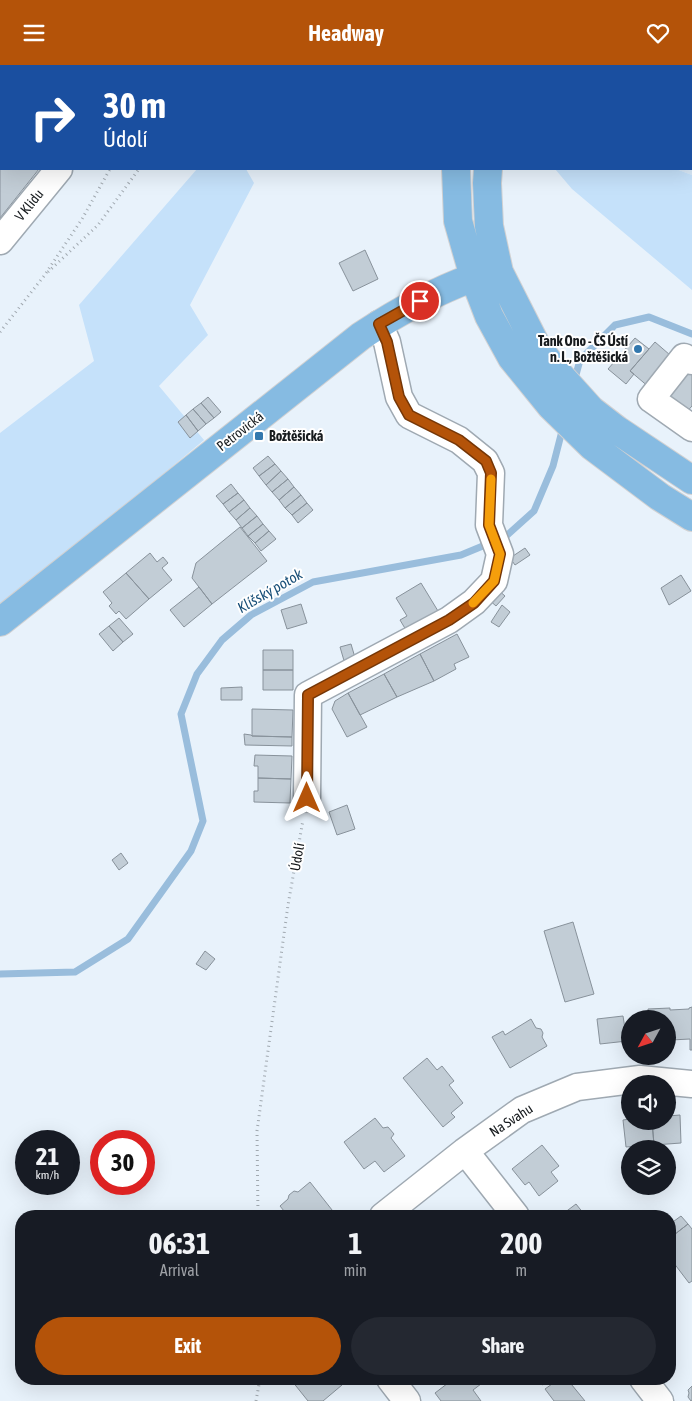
<!DOCTYPE html>
<meta charset="utf-8">
<style>
body{margin:0;font-family:"Asap Condensed",sans-serif;background:#242831;color:#f1f3f6;height:100vh;display:flex;flex-direction:column;font-size:19px;white-space:nowrap}
*{box-sizing:border-box;margin:0}
p{font-size:16px;color:#9ea1a6}
.icon{flex:none;width:28px;height:28px;fill:none;stroke:currentColor;stroke-width:2;stroke-linecap:round;stroke-linejoin:round}
.map{position:relative;flex:1;overflow:hidden}
.panel{position:absolute;left:15px;top:1145px;width:661px;height:175px;display:flex;flex-direction:column;background:#171b24;border-radius:20px;box-shadow:0 5px 20px #0002}
.panel>*{flex:none}
.guide{position:absolute;left:0px;top:0px;width:692px;height:105px;box-shadow:0 5px 20px #0002;background:#1a4fa0;color:#fff;overflow:hidden}
.needle{width:32px;rotate:230deg}
.fabs{position:absolute;left:621px;top:945px;display:grid;gap:10px}
.fabs a{display:grid;place-items:center;width:55px;height:55px;border-radius:50%;background:#171b24;box-shadow:0 5px 20px #0002;font-size:25px}
.speed{position:absolute;left:15px;top:1065px;display:flex;gap:10px;font-size:25px;font-weight:700;text-align:center}
.speed>*{display:grid;place-content:center;width:65px;height:65px;border-radius:50%;background:#171b24;box-shadow:0 5px 20px #0002;line-height:1}
.speed small{font-size:12px;font-weight:400}
.speed .limit{border:8px solid #d22;background:#fff;color:#111}
.pin{position:absolute;display:grid;place-items:center;width:42px;height:42px;color:#fff;margin:-21px;border:2px solid #fff;border-radius:50%;box-shadow:0 1px 5px #0007}
.me{position:absolute;width:55px;margin:-28px;rotate:0deg;stroke-linejoin:round;filter:drop-shadow(0 0 4px #0008)}
.turn{display:flex;align-items:center;gap:18px;height:105px;padding:0 20px;font-size:22px}
.turn .icon{width:65px;height:65px;stroke-width:2.5}
.turn b{display:block;font-size:35px;line-height:42px}
.eta{display:flex;justify-content:space-evenly;align-items:center;height:85px;text-align:center}
.eta b{font-size:30px;font-weight:700;line-height:35px}
.primary-button{display:flex;gap:10px;margin-top:auto;padding:10px 20px}
.primary-button a{flex:1;height:58px;border-radius:30px;background:#b45309;color:#fff;font-size:20px;font-weight:700;line-height:58px;text-align:center}
.primary-button a+a{background:#242831;color:#f1f3f6}
header{display:flex;justify-content:space-between;align-items:center;height:65px;padding:0 20px;background:#b45309;color:#fff;font-size:22px;font-weight:700}
.map>svg:first-child{display:block}
</style>
<header><svg class="icon" aria-label="menu" viewBox="0 0 24 24"><path d="M4 6h16M4 12h16M4 18h16"/></svg>Headway<svg class="icon" aria-label="heart" viewBox="0 0 24 24"><path d="M12 20l-8-8c-3-5 5-10 8-4 3-6 11-1 8 4z"/></svg></header>
<div class="map">
<svg width="692" height="1336" viewBox="0 0 692 1336">
<rect width="100%" height="100%" fill="#e8f2fb"/>
<path fill="#d6e6f5" d="M501 0H692V110L676 104H691V1H501Z"/>
<path fill="#c5e1fa" d="M197 104H246L254 118 190 240 208 270 159 321 204 375 26 524 0 543V368L94 296 79 240Z
M555 104H676L692 110V225L572 124Z"/>
<g fill="none" stroke-linecap="round" stroke-linejoin="round">
<path stroke="#99bddc" stroke-width="7" d="M574 317 580 295 615 260 649 252 692 269
M500 474 504 473 534 446 553 401 563 362
M0 909 75 907 128 874 191 786 203 756 181 649 197 609 222 575 251 550 313 517 461 490 490 478"/>
</g>
<path fill="#c2cdd6" stroke="#88929b" d="M1 48V104H39L0 153V50Z
M365 185 378 214 353 226 339 198Z
M635 273 649 284 630 306 634 309 626 319 608 304Z
M655 277 692 309V341L683 351 630 306Z
M208 332 221 347 214 353 201 338Z
M201 338 214 353 206 359 193 344Z
M193 344 206 359 198 366 186 350Z
M186 350 198 366 190 373 178 357Z
M268 391 275 399 259 411 253 403Z
M275 399 281 406 266 420 259 411Z
M281 406 288 414 272 427 266 420Z
M288 414 294 422 279 435 272 427Z
M231 419 238 428 223 439 216 431Z
M294 422 301 430 285 443 279 435Z
M238 428 244 435 229 447 223 439Z
M301 430 307 438 292 450 285 443Z
M244 435 250 443 236 455 229 447Z
M307 438 313 445 298 458 292 450Z
M250 443 257 451 242 463 236 455Z
M257 451 263 459 248 471 242 463Z
M263 459 269 466 255 478 248 471Z
M240 462 267 496 212 539 192 513 196 498Z
M269 466 276 474 261 486 255 478Z
M525 483 530 490 515 500 510 493Z
M150 488 157 497 163 492 168 498 162 503 172 515 149 534 126 508Z
M126 508 149 534 126 554 119 546 116 549 109 541 112 538 103 527Z
M681 510 691 526 669 540 661 523Z
M421 518 438 546 406 565 400 555 407 551 396 533Z
M199 522 212 539 184 562 170 545Z
M497 524 505 531 496 541 488 534Z
M301 539 307 558 287 564 281 545Z
M502 540 510 547 499 562 491 557Z
M119 553 133 569 123 577 109 561Z
M109 561 123 577 113 586 99 569Z
M457 569 469 592 454 599 456 604 434 616 420 589Z
M351 579 356 596 345 599 340 582Z
M263 585H293V605H263Z
M420 589 434 616 397 632 384 609Z
M263 605H293V625H263Z
M384 609 397 632 360 650 348 628Z
M242 622V635H221V623Z
M348 628 367 662 347 672 332 644 335 636Z
M252 644 293 645 292 672 252 671Z
M244 669 251 670 252 671 292 672V681L245 680Z
M255 690 292 691 291 714 258 713V701H254Z
M258 713 291 714 290 738 254 737V726H258Z
M347 740 355 764 337 770 329 747Z
M121 788 128 798 119 805 112 795Z
M573 857 594 929 565 937 544 866Z
M205 886 215 894 206 905 196 899Z
M692 942V985H690V974L671 975V986H668V954H648V944L670 943V945L689 944V943Z
M623 951 627 976 600 979 597 954Z
M531 954 536 963 541 964 543 968 542 972 547 981 510 1003 492 972 503 966 505 970Z
M427 993 437 1005 442 1001 454 1016 449 1020 463 1038 451 1048 455 1052 443 1062 403 1013Z
M680 1050 681 1078 654 1080 652 1056H668V1051Z
M375 1053 383 1063 388 1062 394 1069 391 1073 405 1091 384 1107 375 1096 364 1104 344 1077Z
M630 1054V1056H652L654 1080 626 1082 623 1055Z
M542 1080 559 1101 551 1107 558 1116 539 1131 529 1117 525 1120 512 1104Z
M310 1117 336 1150 334 1151H288L280 1141 288 1134 289 1130 294 1126 298 1127Z
M576 1139 584 1149 585 1148 587 1151H560Z
M681 1151 688 1159 670 1173V1159Z
M688 1159 692 1164V1216L689 1218 670 1193V1173Z
M296 1314H337L342 1320 323 1336H308L292 1316Z
M456 1314H483L485 1316 473 1325 481 1336H441L435 1328 452 1315 453 1316Z
M537 1314H551L542 1320Z
M559 1314H567L585 1336H554L545 1324Z
M692 1321V1336H691L688 1332 689 1328 688 1325Z"/>
<g fill="none" stroke-linecap="round" stroke-linejoin="round">
<defs>
<path id="minor" d="M70 0V1
M0 176 59 104
M692 296 684 292 651 334 692 363
M307 733 308 630 449 555 474 537 494 516 500 489 489 460 491 408 485 396 459 375 409 350 399 332 387 277 379 259
M465 1086 516 1151
M383 1151 465 1086 522 1045 577 1022 640 1014 692 1019
M390 1314 407 1336
M643 1314 660 1336"/>
<path id="major" d="M457 1V0
M495 1V0
M456 104 458 156 474 212 489 251 512 293 551 341 592 381 660 432 692 452
M488 104 487 118 489 161 499 207 535 278 554 304 591 345 617 365 692 415
M0 557 361 271C396 248 433 227 472 213 480 210 490 209 499 207"/>
</defs>
<use href="#minor" stroke="#9fa9b2" stroke-width="29"/>
<use href="#major" stroke="#d1d1d2" stroke-width="30"/>
<path stroke="#a1a9b0" stroke-width="3" stroke-dasharray="1 4" stroke-linecap="butt" d="M153 1 154 0
M203 1 204 0
M48 207 98 160 139 104
M0 267 44 211 82 154 110 104
M258 1151 257 1066 288 840 303 755
M256 1336 260 1314"/>
<use href="#minor" stroke="#fff" stroke-width="26"/>
<use href="#major" stroke="#86bbe2" stroke-width="28"/>
</g>
<g fill="none" stroke-linecap="round" stroke-linejoin="round">
<defs>
<path id="route" d="M307 733 308 630 449 555 474 538 494 516 500 489 489 460 491 408 486 396 459 375 409 350 399 332 387 277 379 259 420 236"/>
</defs>
<use href="#route" stroke="#753606" stroke-width="12"/>
<use href="#route" stroke="#b45309" stroke-width="9"/>
<path stroke="#f59e0b" stroke-width="9" d="M473 538 494 516 500 489 489 460 491 414"/>
</g>
<g fill="#3378ae" stroke="#fff" stroke-width="2">
<circle cx="638" cy="284" r="5"/>
<rect x="254" y="366" width="10" height="10" rx="2.5"/>
</g>
<g text-anchor="middle" stroke-width="4" stroke-linejoin="round" paint-order="stroke">
<g font-size="14" fill="#171b1e" stroke="#fff">
<text transform="translate(29 140) rotate(-51)" y="5">V Klidu</text>
<text transform="translate(240 366) rotate(-38)" y="5">Petrovická</text>
<text transform="translate(297 792) rotate(-80)" y="5">Údolí</text>
<text transform="translate(511 1055) rotate(-33)" y="5">Na Svahu</text>
</g>
<g font-size="14" font-weight="bold" fill="#171b1e" stroke="#fff" text-anchor="end">
<text x="628" y="281">Tank Ono - ČS Ústí<tspan x="628" dy="16">n. L., Božtěšická</tspan></text>
<text x="269" y="376" text-anchor="start">Božtěšická</text>
</g>
<g font-size="15" font-style="italic" fill="#184f78" stroke="#fff">
<text transform="translate(270 526) rotate(-30)" y="5">Klíšský potok</text>
</g>
</g>
</svg>
<div class="fabs">
<a><svg class="needle" viewBox="-14 -14 28 28"><path d="M0-13l5 13h-10z" fill="#e53935"/><path d="M0 13l5-13h-10z" fill="#9ea1a6"/></svg></a>
<a><svg class="icon" aria-label="sound" viewBox="0 0 24 24"><path d="M4 9h4l5-4v14l-5-4H4zM17 9q2 3 0 6"/></svg></a>
<a><svg class="icon" aria-label="layers" viewBox="0 0 24 24"><path d="M12 4l9 5-9 5-9-5zM3 14l9 5 9-5"/></svg></a>
</div>
<div class="speed"><div>21<small>km/h</small></div><div class="limit">30</div></div>
<div class="pin" style="left:420px;top:236px;background:#d93025"><svg class="icon" aria-label="arrive" viewBox="0 0 24 24"><path d="M6 21V4h12l-3 4 3 4H6"/></svg></div>
<svg class="me" style="left:307px;top:733px" viewBox="-20 -20 40 40"><path d="M0-17L14 15 0 8-14 15z" fill="#b45309" stroke="#fff" stroke-width="4"/></svg>
<div class="guide">
<div class="turn"><svg class="icon" aria-label="right" viewBox="0 0 24 24"><path d="M7 20v-9h11M14 6l5 5-5 5"/></svg><div><b>30 m</b>Údolí</div></div>
</div>
<section class="panel">
<div class="eta">
<div><b>06:31</b><p>Arrival</p></div>
<div><b>1</b><p>min</p></div>
<div><b>200</b><p>m</p></div>
</div>
<div class="primary-button"><a>Exit</a><a>Share</a></div>
</section>
</div>
